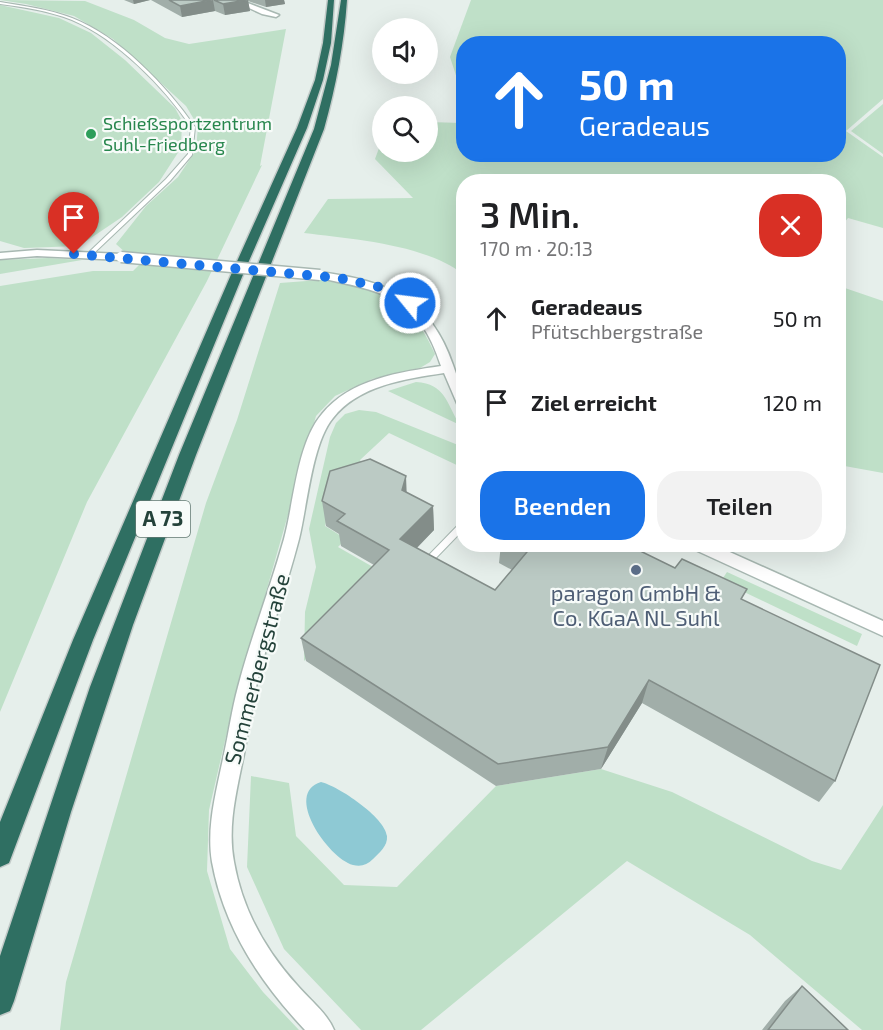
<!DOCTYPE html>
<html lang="de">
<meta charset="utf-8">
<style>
body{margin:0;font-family:"Exo 2",sans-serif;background:#f2f2f2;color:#202124;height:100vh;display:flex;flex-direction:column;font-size:22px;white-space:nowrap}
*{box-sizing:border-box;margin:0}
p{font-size:20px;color:#757577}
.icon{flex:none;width:33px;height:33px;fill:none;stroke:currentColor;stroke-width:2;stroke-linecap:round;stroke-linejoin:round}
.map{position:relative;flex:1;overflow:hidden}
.panel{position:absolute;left:456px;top:174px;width:390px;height:378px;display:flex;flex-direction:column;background:#fff;border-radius:24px;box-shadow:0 6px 24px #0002}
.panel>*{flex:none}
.hud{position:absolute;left:456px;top:36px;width:390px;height:126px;border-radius:24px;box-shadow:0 6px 24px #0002;background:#1a73e8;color:#fff;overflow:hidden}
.buttons{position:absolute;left:372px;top:18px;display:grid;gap:12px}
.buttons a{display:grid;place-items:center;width:66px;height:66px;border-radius:50%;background:#fff;box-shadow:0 6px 24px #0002;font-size:30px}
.pin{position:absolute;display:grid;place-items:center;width:51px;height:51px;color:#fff;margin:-62px -26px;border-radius:50% 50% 50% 0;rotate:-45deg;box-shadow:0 0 6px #0007}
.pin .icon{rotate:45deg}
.me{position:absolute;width:66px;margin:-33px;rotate:299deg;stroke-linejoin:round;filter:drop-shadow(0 0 4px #0008)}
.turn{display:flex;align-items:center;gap:21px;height:126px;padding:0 24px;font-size:27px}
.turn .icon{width:78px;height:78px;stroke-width:2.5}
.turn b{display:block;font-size:42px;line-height:51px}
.round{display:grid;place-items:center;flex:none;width:63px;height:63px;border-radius:24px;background:#f2f2f2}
.overview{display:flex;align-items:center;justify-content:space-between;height:102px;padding:0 24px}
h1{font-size:36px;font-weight:600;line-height:45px}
.cta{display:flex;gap:12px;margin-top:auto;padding:12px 24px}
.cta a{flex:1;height:69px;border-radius:24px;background:#1a73e8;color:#fff;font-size:24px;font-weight:600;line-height:69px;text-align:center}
.cta a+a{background:#f2f2f2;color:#202124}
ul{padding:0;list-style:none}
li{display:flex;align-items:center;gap:18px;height:84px;padding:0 24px}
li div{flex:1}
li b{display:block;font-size:22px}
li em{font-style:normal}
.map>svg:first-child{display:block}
</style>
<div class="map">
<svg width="883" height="1030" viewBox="0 0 883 1030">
<rect width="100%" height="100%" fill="#e6efeb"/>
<path fill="#bfe0c8" d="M0 0 85 1 134 20 165 38 189 44 286 29 260 166 262 165 207 281 87 502 0 712V286L93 271H133L139 265 116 244 146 206 178 177 196 150 198 126 186 106 113 39 74 16 26 4Z
M471 0H883V99L846 131 883 157V228L848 218 839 229 838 182H464L463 274C424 244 352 239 304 233L328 199 413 198 375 159 382 140V152H428V122L463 123 464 154H838V44H464L463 97 450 57Z
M0 5 59 18 91 33 125 60 175 108 182 121 181 148 159 182 122 217 79 246 24 248 0 241Z
M883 104V154L851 131Z
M48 258 82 260 0 274V260Z
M320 280C378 289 410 296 435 354L430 362 420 368 372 379 335 396 316 416 230 719 209 810 207 871 230 949 263 992 299 1030H60L66 982 206 503 237 420 280 283Z
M839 286 883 301V473L839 465Z
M416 382C446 384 446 403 460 425L388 391Z
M359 410 376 412 463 447V468L389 433 360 460 372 483 333 496 325 526 346 539 338 547 387 575 304 661 305 612 316 567 309 529 330 437 336 423 345 414Z
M727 572 862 634 857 646 721 581Z
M601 769 672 792 812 861 841 870 883 805V1030H862L750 935 627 861 421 1030H361L284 949 247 867 251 776 289 783 296 836 344 885 397 887 496 786Z"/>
<path fill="#8ec9d4" d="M321 782C338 786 385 817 387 836 388 846 379 853 373 859 367 865 361 867 353 865 328 858 283 793 321 782Z"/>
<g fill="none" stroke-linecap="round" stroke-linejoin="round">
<defs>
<path id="service" d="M0 2C24 6 49 9 72 18 119 36 167 86 195 127L192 155 170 181 92 255 87 254 166 179 188 154 191 127C164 87 117 39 72 20 49 11 24 7 0 4Z
M464 521V529L433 561H427L426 559 427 557 461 522Z"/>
<path id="minor" d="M232 0H240L279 15 276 17 262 14Z
M37 250 121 254 126 257 121 260 37 256 0 259V253Z
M320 272C386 281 430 297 453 365 458 380 464 393 464 409L459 408 444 373C405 379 359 385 333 418 312 443 307 507 299 539 286 589 268 637 256 687 251 709 248 732 244 754 237 789 227 826 234 862 242 908 265 950 297 985 309 999 327 1013 334 1030H305C260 982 224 928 212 862 206 826 217 789 224 754 229 731 232 709 238 687 251 637 270 589 284 539 294 502 297 443 322 414 350 379 400 372 441 366 418 294 382 292 316 277V273Z
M689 544H712L883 621V636L691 548Z"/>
<path id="motorway" d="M328 0H334L331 43 323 80 307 128 242 277 93 640 9 863 0 867V822L73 640 230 277 297 128 315 80 323 43Z
M341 0H347C344 44 336 86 324 129L196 455 133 625 71 812 14 1001 10 1011 0 1015V956L90 687 179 455 314 129 331 65Z"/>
</defs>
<use href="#service" stroke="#a8b8b2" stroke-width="2"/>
<use href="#minor" stroke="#a8b8b2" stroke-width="3"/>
<use href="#motorway" stroke="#c2cac8" stroke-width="3"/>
<use href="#service" fill="#fff" fill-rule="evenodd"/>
<use href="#minor" fill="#fff" fill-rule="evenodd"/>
<use href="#motorway" fill="#2f6f62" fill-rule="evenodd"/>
<defs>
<path id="minor-bridge" d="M121 257 320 275"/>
</defs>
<use href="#minor-bridge" stroke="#a8b8b2" stroke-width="13" stroke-linecap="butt"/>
<use href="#minor-bridge" stroke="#fff" stroke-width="10"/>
</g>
<path fill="#a1aea9" d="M124 0H150L134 4Z
M151 0H284L285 4 266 7 248 1 250 11 225 15 215 11 182 17Z
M406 492 433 506 434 530 417 548 495 590 512 570 499 563 501 544H641L639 551 742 600 835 781 819 802 642 703 601 769 496 786 306 661 301 638 374 565 341 546 339 534 326 526 322 501Z
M802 986 848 1030H762L785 1001Z"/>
<path fill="#838d89" d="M133 0H150L134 4Z
M213 0 215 11 182 17 180 6Z
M248 0 250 11 225 15 223 4Z
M265 0H284L285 4 266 7Z
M406 476 407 501 402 490Z
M433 506 434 530 402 563 400 539Z
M634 544H641L638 554 632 547Z
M649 680 642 703 601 769 608 747Z"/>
<path fill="#bbcac4" stroke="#838d89" stroke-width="1.5" d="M169 0H211L180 6Z
M214 0H246L223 4Z
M370 459 406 476 402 490 433 506 400 539 495 590 527 552 513 544H634L632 547 675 568 682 559 747 589 741 599 880 665 835 781 649 680 608 747 498 764 301 638 389 550 337 521 345 514 322 501 330 471Z
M802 986 848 1030H768Z"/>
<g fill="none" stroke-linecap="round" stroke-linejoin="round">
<path stroke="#1a73e8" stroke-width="10" stroke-dasharray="0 18" d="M74 254 339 278 379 287 410 303"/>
</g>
<circle fill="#2e9e5b" stroke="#f7fbf9" stroke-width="2" cx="91" cy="134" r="6"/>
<circle fill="#5c6f8a" stroke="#f7fbf9" stroke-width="2" cx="636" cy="570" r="6"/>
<g text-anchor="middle" stroke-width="4.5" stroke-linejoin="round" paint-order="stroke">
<g font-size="18" fill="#27864d" stroke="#f7fbf9" text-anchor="start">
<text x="103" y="130">Schießsportzentrum<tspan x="103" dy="21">Suhl-Friedberg</tspan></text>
</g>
<rect fill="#f7fbf9" stroke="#637a73" stroke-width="1.5" x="136" y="501" width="54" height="36" rx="4.5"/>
<g font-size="21" font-weight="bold" fill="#24423a">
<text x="163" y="526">A 73</text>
</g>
<g font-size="22" fill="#4e5e75" stroke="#f7fbf9">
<text x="636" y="601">paragon GmbH &amp;<tspan x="636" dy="25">Co. KGaA NL Suhl</tspan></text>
</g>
<g font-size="22" fill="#24423a" stroke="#f7fbf9">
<text transform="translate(257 669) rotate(-75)" y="8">Sommerbergstraße</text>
</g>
</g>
</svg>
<div class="buttons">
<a><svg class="icon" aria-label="sound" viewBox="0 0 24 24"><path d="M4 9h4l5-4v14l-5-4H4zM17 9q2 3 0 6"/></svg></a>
<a><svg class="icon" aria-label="search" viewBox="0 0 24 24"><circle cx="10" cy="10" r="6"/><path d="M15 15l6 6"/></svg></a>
</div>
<div class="pin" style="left:74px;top:254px;background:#d93025"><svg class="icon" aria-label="arrive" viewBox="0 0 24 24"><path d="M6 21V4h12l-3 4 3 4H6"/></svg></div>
<svg class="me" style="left:410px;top:303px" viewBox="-20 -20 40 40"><circle r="17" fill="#1a73e8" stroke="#fff" stroke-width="3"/><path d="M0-11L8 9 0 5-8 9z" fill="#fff"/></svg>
<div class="hud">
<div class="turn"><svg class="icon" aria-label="ahead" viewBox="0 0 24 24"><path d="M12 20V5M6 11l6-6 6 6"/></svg><div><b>50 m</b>Geradeaus</div></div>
</div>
<section class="panel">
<div class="overview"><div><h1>3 Min.</h1><p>170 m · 20:13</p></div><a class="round" style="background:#d93025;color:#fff"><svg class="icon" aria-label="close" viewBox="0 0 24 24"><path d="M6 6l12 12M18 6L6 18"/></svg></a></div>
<ul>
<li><svg class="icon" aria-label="ahead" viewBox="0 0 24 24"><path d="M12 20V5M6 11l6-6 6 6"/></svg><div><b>Geradeaus</b><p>Pfütschbergstraße</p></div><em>50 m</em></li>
<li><svg class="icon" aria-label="arrive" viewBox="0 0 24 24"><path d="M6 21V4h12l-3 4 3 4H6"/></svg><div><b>Ziel erreicht</b></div><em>120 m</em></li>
</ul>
<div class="cta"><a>Beenden</a><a>Teilen</a></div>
</section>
</div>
